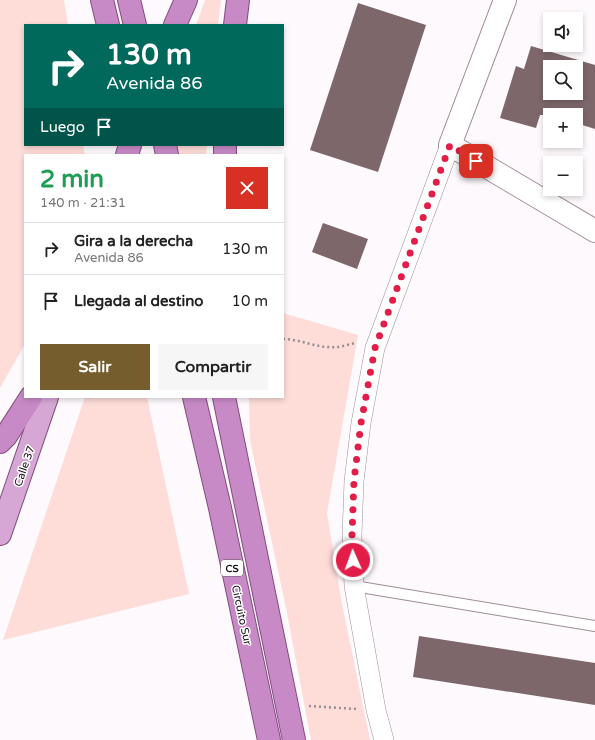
<!DOCTYPE html>
<html lang="es">
<meta charset="utf-8">
<style>
body{margin:0;font-family:"Varela Round",sans-serif;background:#f6f6f6;color:#222;height:100vh;display:flex;flex-direction:column;font-size:15px;white-space:nowrap}
*{box-sizing:border-box;margin:0}
p{font-size:13px;color:#767676}
.icon{flex:none;width:22px;height:22px;fill:none;stroke:currentColor;stroke-width:2;stroke-linecap:round;stroke-linejoin:round}
.map{position:relative;flex:1;overflow:hidden}
.drawer{position:absolute;left:24px;top:154px;width:260px;height:244px;display:flex;flex-direction:column;background:#fff;border-radius:0px;box-shadow:0 2px 6px #0003}
.drawer>*{flex:none}
.top-card{position:absolute;left:24px;top:24px;width:260px;height:122px;border-radius:0px;box-shadow:0 2px 6px #0003;background:#00695c;color:#fff;overflow:hidden}
.buttons{position:absolute;left:543px;top:12px;display:grid;gap:8px}
.buttons a{display:grid;place-items:center;width:40px;height:40px;border-radius:0px;background:#fff;box-shadow:0 2px 6px #0003;font-size:20px}
.pin{position:absolute;display:grid;place-items:center;width:34px;height:34px;color:#fff;margin:-17px;border-radius:8px;box-shadow:0 2px 6px #0006}
.me{position:absolute;width:44px;margin:-22px;rotate:358deg;stroke-linejoin:round;filter:drop-shadow(0 0 3px #0008)}
.turn{display:flex;align-items:center;gap:14px;height:84px;padding:0 16px;font-size:18px}
.turn .icon{width:52px;height:52px;stroke-width:2.5}
.turn b{display:block;font-size:28px;line-height:34px}
.then{display:flex;align-items:center;height:38px;padding:0 16px;background:#0003;gap:8px;font-size:15px}
.round{display:grid;place-items:center;flex:none;width:42px;height:42px;border-radius:0px;background:#f6f6f6}
.summary{display:flex;align-items:center;justify-content:space-between;height:68px;padding:0 16px}
h1{font-size:24px;font-weight:700;line-height:30px;color:#1e9e55}
.cta{display:flex;gap:8px;margin-top:auto;padding:8px 16px}
.cta a{flex:1;height:46px;border-radius:0px;background:#765d2e;color:#fff;font-size:16px;font-weight:700;line-height:46px;text-align:center}
.cta a+a{background:#f6f6f6;color:#222}
ul{padding:0;list-style:none}
li{display:flex;align-items:center;gap:12px;height:52px;padding:0 16px;border-top:1px solid #e0e0e0}
li div{flex:1}
li b{display:block;font-size:15px}
li em{font-style:normal}
.map>svg:first-child{display:block}
</style>
<div class="map">
<svg width="595" height="740" viewBox="0 0 595 740">
<rect width="100%" height="100%" fill="#fef9fc"/>
<path fill="#fedcd8" d="M0 0H64L68 25H25V145H83L85 155H25V344L0 388Z
M205 0H221L218 25H196Z
M176 145H207L206 155H178Z
M283 313 358 335 327 513 341 599 370 740H311L286 608 250 440 249 397H283Z
M85 397H147L189 594 3 640Z"/>
<path fill="#7d676b" fill-rule="evenodd" d="M358 3 426 25 378 172 310 150Z
M531 46 595 65V129L576 123V115H540L536 128 500 118 516 66 524 69ZM550 67H576V93H550Z
M323 223 368 239 357 269 312 252Z
M419 636 595 663V705L413 677Z"/>
<g fill="none" stroke-linecap="round" stroke-linejoin="round">
<defs>
<path id="service" d="M354 586 595 626"/>
<path id="minor" d="M384 740 376 710 354 586 352 535 354 481 361 423 375 348 450 145"/>
<path id="tertiary" d="M505 0 450 145 595 231"/>
<path id="primary" d="M0 534 47 397"/>
<path id="trunk" d="M102 0 108 25
M129 0 135 25
M175 25 186 0
M235 25 238 0
M165 145 167 155
M127 155 130 145
M225 155V145
M194 397 220 508 269 740
M224 397 294 740
M0 442 6 436 31 397"/>
</defs>
<use href="#service" stroke="#a08c96" stroke-width="12"/>
<use href="#minor" stroke="#a08c96" stroke-width="20"/>
<use href="#tertiary" stroke="#a08c96" stroke-width="24"/>
<use href="#primary" stroke="#824c7f" stroke-width="24"/>
<use href="#trunk" stroke="#824c7f" stroke-width="24"/>
<path stroke="#948d91" stroke-width="2.5" stroke-dasharray="2 3" stroke-linecap="butt" d="M283 339C299 339 314 347 330 347 338 348 347 345 355 343
M309 706 356 709"/>
<use href="#service" stroke="#fff" stroke-width="10"/>
<use href="#minor" stroke="#fff" stroke-width="19"/>
<use href="#tertiary" stroke="#fff" stroke-width="22"/>
<use href="#primary" stroke="#d6a7d4" stroke-width="22"/>
<use href="#trunk" stroke="#c88ac6" stroke-width="22"/>
</g>
<g fill="none" stroke-linecap="round" stroke-linejoin="round">
<path stroke="#e11d48" stroke-width="7" stroke-dasharray="0 12.6" d="M353 560 352 535 354 480 361 423 375 348 450 145 476 161"/>
</g>
<g text-anchor="middle" stroke-width="3" stroke-linejoin="round" paint-order="stroke">
<rect fill="#fff" stroke="#5d585a" stroke-width="1" x="221" y="560" width="22" height="16" rx="3"/>
<g font-size="10" font-weight="bold" fill="#181014">
<text x="232" y="572">CS</text>
</g>
<g font-size="11" fill="#181014" stroke="#fff">
<text transform="translate(24 466) rotate(-71)" y="4">Calle 37</text>
<text transform="translate(242 615) rotate(78)" y="4">Circuito Sur</text>
</g>
</g>
</svg>
<div class="buttons">
<a><svg class="icon" aria-label="sound" viewBox="0 0 24 24"><path d="M4 9h4l5-4v14l-5-4H4zM17 9q2 3 0 6"/></svg></a>
<a><svg class="icon" aria-label="search" viewBox="0 0 24 24"><circle cx="10" cy="10" r="6"/><path d="M15 15l6 6"/></svg></a>
<a>+</a>
<a>−</a>
</div>
<div class="pin" style="left:476px;top:161px;background:#d93025"><svg class="icon" aria-label="arrive" viewBox="0 0 24 24"><path d="M6 21V4h12l-3 4 3 4H6"/></svg></div>
<svg class="me" style="left:353px;top:560px" viewBox="-20 -20 40 40"><circle r="17" fill="#e11d48" stroke="#fff" stroke-width="3"/><path d="M0-11L8 9 0 5-8 9z" fill="#fff"/></svg>
<div class="top-card">
<div class="turn"><svg class="icon" aria-label="right" viewBox="0 0 24 24"><path d="M7 20v-9h11M14 6l5 5-5 5"/></svg><div><b>130 m</b>Avenida 86</div></div>
<div class="then">Luego<svg class="icon" aria-label="arrive" viewBox="0 0 24 24"><path d="M6 21V4h12l-3 4 3 4H6"/></svg></div>
</div>
<section class="drawer">
<div class="summary"><div><h1>2 min</h1><p>140 m · 21:31</p></div><a class="round" style="background:#d93025;color:#fff"><svg class="icon" aria-label="close" viewBox="0 0 24 24"><path d="M6 6l12 12M18 6L6 18"/></svg></a></div>
<ul>
<li><svg class="icon" aria-label="right" viewBox="0 0 24 24"><path d="M7 20v-9h11M14 6l5 5-5 5"/></svg><div><b>Gira a la derecha</b><p>Avenida 86</p></div><em>130 m</em></li>
<li><svg class="icon" aria-label="arrive" viewBox="0 0 24 24"><path d="M6 21V4h12l-3 4 3 4H6"/></svg><div><b>Llegada al destino</b></div><em>10 m</em></li>
</ul>
<div class="cta"><a>Salir</a><a>Compartir</a></div>
</section>
</div>
